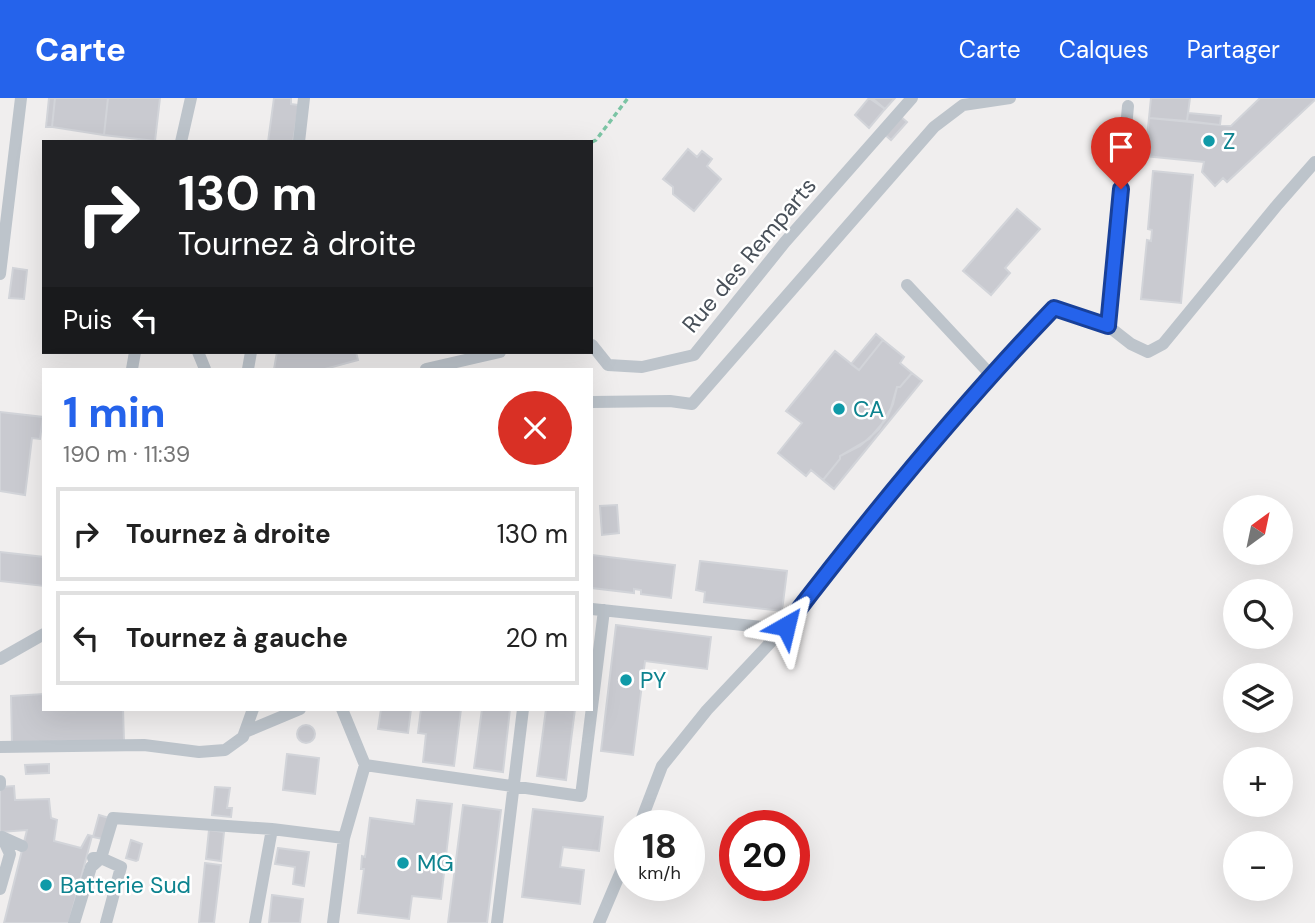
<!DOCTYPE html>
<html lang="fr">
<meta charset="utf-8">
<style>
body{margin:0;font-family:"DM Sans",sans-serif;background:#f6f6f6;color:#222;height:100vh;display:flex;flex-direction:column;font-size:26px;white-space:nowrap}
*{box-sizing:border-box;margin:0}
p{font-size:23px;color:#767676}
.icon{flex:none;width:38px;height:38px;fill:none;stroke:currentColor;stroke-width:2;stroke-linecap:round;stroke-linejoin:round}
.map{position:relative;flex:1;overflow:hidden}
.drawer{position:absolute;left:42px;top:270px;width:551px;height:343px;display:flex;flex-direction:column;background:#fff;border-radius:0px;box-shadow:0 7px 28px #0002}
.drawer>*{flex:none}
.hud{position:absolute;left:42px;top:42px;width:551px;height:214px;border-radius:0px;box-shadow:0 7px 28px #0002;background:#202124;color:#fff;overflow:hidden}
.needle{width:46px;rotate:33deg}
.buttons{position:absolute;left:1223px;top:397px;display:grid;gap:14px}
.buttons a{display:grid;place-items:center;width:70px;height:70px;border-radius:50%;background:#fff;box-shadow:0 7px 28px #0002;font-size:35px}
.speed{position:absolute;left:614px;top:712px;display:flex;gap:14px;font-size:35px;font-weight:700;text-align:center}
.speed>*{display:grid;place-content:center;width:91px;height:91px;border-radius:50%;background:#fff;box-shadow:0 7px 28px #0002;line-height:1}
.speed small{font-size:18px;font-weight:400}
.speed .limit{border:10px solid #d22;background:#fff;color:#111}
.pin{position:absolute;display:grid;place-items:center;width:60px;height:60px;color:#fff;margin:-72px -30px;border-radius:50% 50% 50% 0;rotate:-45deg;box-shadow:0 0 7px #0007}
.pin .icon{rotate:45deg}
.me{position:absolute;width:77px;margin:-38px;rotate:37deg;stroke-linejoin:round;filter:drop-shadow(0 0 5px #0008)}
.turn{display:flex;align-items:center;gap:24px;height:147px;padding:0 21px;font-size:32px}
.turn .icon{width:91px;height:91px;stroke-width:2.5}
.turn b{display:block;font-size:49px;line-height:60px}
.then{display:flex;align-items:center;height:66px;padding:0 21px;background:#0003;gap:14px;font-size:26px}
.round{display:grid;place-items:center;flex:none;width:74px;height:74px;border-radius:37px;background:#f6f6f6}
.headline{display:flex;align-items:center;justify-content:space-between;height:119px;padding:0 21px}
h1{font-size:42px;font-weight:800;line-height:52px;color:#2563eb}
ul{padding:0;list-style:none}
li{display:flex;align-items:center;gap:21px;height:94px;margin:0 14px 10px;padding:0 7px;border:4px solid #e0e0e0;border-radius:0px}
li div{flex:1}
li b{display:block;font-size:26px}
li em{font-style:normal}
header{display:flex;align-items:center;gap:42px;box-sizing:border-box;height:98px;padding:0 35px;background:#2563eb;color:#fff}
header strong{font-size:33px}
nav{display:flex;gap:38px;margin-inline-start:auto;font-size:24px}
.map>svg:first-child{display:block}
</style>
<header>
<strong>Carte</strong>
<nav><a>Carte</a><a>Calques</a><a>Partager</a></nav>
</header>
<div class="map">
<svg width="1315" height="825" viewBox="0 0 1315 825">
<rect width="100%" height="100%" fill="#f0eeee"/>
<path fill="#c9cad0" stroke="#d2d4d9" stroke-width="2" d="M49 0H55L52 29H46Z
M55 0H108L104 37 52 29Z
M108 0H160L155 43 104 37Z
M274 0H291V6L299 7 293 44H268Z
M869 0 885 11 869 30 855 17Z
M872 0H895L885 11Z
M1151 0H1190L1187 23 1149 20Z
M1260 0H1315V2L1227 84 1223 80 1215 88 1202 74 1204 64 1145 58 1149 20 1231 28Z
M1188 15 1221 18 1220 27 1187 23Z
M900 18 907 24 891 42 883 35Z
M688 51 697 59 702 53 712 61 707 68 721 81 694 113 673 96V89L663 81Z
M1153 73 1193 77 1181 205 1141 201 1147 142 1151 143 1152 132 1148 131Z
M1017 111 1040 131 1005 170 1010 175 991 197 963 173Z
M13 170 27 172 24 201 9 200Z
M876 236 883 242 859 272 851 266Z
M883 242 904 259 900 265 912 275 900 289H897L893 306 887 320 869 341 840 358V361L823 382 811 372 806 378 778 355 802 325 786 313 835 253 859 272Z
M277 254H356L358 262 325 271H274Z
M912 275 922 283 834 391 823 382 840 361V358L860 348 879 331 891 310 897 289H900Z
M0 314 43 319 40 341 32 340 25 397 0 393Z
M617 407 619 435 602 437 600 408Z
M0 454 44 459V488L0 483Z
M592 457 675 467 671 500 641 496V492L634 491V495L592 490Z
M700 463 787 473 782 513 704 504 705 494 696 492Z
M616 527 711 539 707 571 645 563 633 657 601 653Z
M44 596V611H123L124 643 12 646 11 598Z
M381 611H411L408 635 378 631Z
M421 611H461L454 668 423 664 426 636 418 635Z
M482 611H510L503 674 474 670Z
M546 611H575L566 682 537 678Z
M297 636a9 9 0 1 1 18 0a9 9 0 1 1-18 0Z
M287 656 319 660 315 696 283 692Z
M49 666V675L26 676 25 667Z
M14 688 15 702 49 701 51 720 57 722 54 743 81 750 88 737 92 738 69 825H4L27 732 0 734V689Z
M215 689 230 690 227 710H232L231 719 212 717Z
M417 702 452 706 441 801 412 798 409 821 358 815 364 771H361L362 758 365 759 370 720 414 726Z
M463 707 501 712 487 825H448Z
M533 711 603 719 599 753 563 749 560 769 584 772 580 806 522 799Z
M99 717 109 720 103 741 93 739Z
M209 732 224 734 221 763 206 761Z
M131 742 142 746 138 762 136 763 126 760Z
M278 750 309 754 304 788 293 786 295 769 275 766Z
M205 765 221 767 214 825H199Z
M272 797 303 801 300 825H269Z"/>
<g fill="none" stroke-linecap="round" stroke-linejoin="round">
<path stroke="#7bc4a4" stroke-width="3.5" stroke-dasharray="5 3.5" stroke-linecap="butt" d="M592 44 596 42 628 0"/>
<path stroke="#bdc4cb" stroke-width="12" d="M181 44 191 0
M299 44 304 0
M0 176 21 0
M907 187 990 276
M1108 228 1128 8
M592 247 608 267 642 269 694 257 785 144 912 0
M198 254 205 271
M132 271 135 254
M248 271 251 254
M426 271 500 254
M592 304 670 303 692 306 934 29 963 7 1010 0
M592 511 762 529
M0 561 44 536
M342 611 365 667
M245 634 300 611
M0 649 144 647 199 654 225 652 243 639 253 611
M0 683V687
M639 728 662 668 707 612 786 528 846 450 990 276 1054 210 1108 228 1131 246 1148 254 1163 246 1278 106 1315 64
M2 739 22 748
M93 760H101L121 769 106 825
M0 791 10 756 2 739
M74 825 91 769 101 760 113 720 272 731 344 740
M255 825 272 731
M333 825 344 740 365 667 581 698 604 512
M497 825 523 611
M599 825 630 752"/>
</g>
<g fill="none" stroke-linecap="round" stroke-linejoin="round">
<defs>
<path id="route" d="M786 528C870 418 958 310 1054 210L1108 228 1121 91"/>
</defs>
<use href="#route" stroke="#184099" stroke-width="18"/>
<use href="#route" stroke="#2563eb" stroke-width="12"/>
</g>
<g fill="#0f9aa8" stroke="#fff" stroke-width="2.5">
<circle cx="1209" cy="43" r="7"/>
<circle cx="839" cy="311" r="7"/>
<circle cx="626" cy="582" r="7"/>
<circle cx="403" cy="765" r="7"/>
<circle cx="46" cy="787" r="7"/>
</g>
<g text-anchor="middle" stroke-width="5" stroke-linejoin="round" paint-order="stroke">
<g font-size="23" fill="#0d838f" stroke="#fff" text-anchor="start">
<text x="1223" y="51">Z</text>
<text x="853" y="319">CA</text>
<text x="640" y="590">PY</text>
<text x="417" y="773">MG</text>
<text x="60" y="795">Batterie Sud</text>
</g>
<g font-size="23" fill="#485059" stroke="#fff">
<text transform="translate(749 157) rotate(-50)" y="8">Rue des Remparts</text>
</g>
</g>
</svg>
<div class="buttons">
<a><svg class="needle" viewBox="-14 -14 28 28"><path d="M0-13l5 13h-10z" fill="#e53935"/><path d="M0 13l5-13h-10z" fill="#767676"/></svg></a>
<a><svg class="icon" aria-label="search" viewBox="0 0 24 24"><circle cx="10" cy="10" r="6"/><path d="M15 15l6 6"/></svg></a>
<a><svg class="icon" aria-label="layers" viewBox="0 0 24 24"><path d="M12 4l9 5-9 5-9-5zM3 14l9 5 9-5"/></svg></a>
<a>+</a>
<a>−</a>
</div>
<div class="speed"><div>18<small>km/h</small></div><div class="limit">20</div></div>
<div class="pin" style="left:1121px;top:91px;background:#d93025"><svg class="icon" aria-label="arrive" viewBox="0 0 24 24"><path d="M6 21V4h12l-3 4 3 4H6"/></svg></div>
<svg class="me" style="left:786px;top:528px" viewBox="-20 -20 40 40"><path d="M0-17L14 15 0 8-14 15z" fill="#2563eb" stroke="#fff" stroke-width="4"/></svg>
<div class="hud">
<div class="turn"><svg class="icon" aria-label="right" viewBox="0 0 24 24"><path d="M7 20v-9h11M14 6l5 5-5 5"/></svg><div><b>130 m</b>Tournez à droite</div></div>
<div class="then">Puis<svg class="icon" aria-label="left" viewBox="0 0 24 24"><path d="M17 20v-9H6M10 6l-5 5 5 5"/></svg></div>
</div>
<section class="drawer">
<div class="headline"><div><h1>1 min</h1><p>190 m · 11:39</p></div><a class="round" style="background:#d93025;color:#fff"><svg class="icon" aria-label="close" viewBox="0 0 24 24"><path d="M6 6l12 12M18 6L6 18"/></svg></a></div>
<ul>
<li><svg class="icon" aria-label="right" viewBox="0 0 24 24"><path d="M7 20v-9h11M14 6l5 5-5 5"/></svg><div><b>Tournez à droite</b></div><em>130 m</em></li>
<li><svg class="icon" aria-label="left" viewBox="0 0 24 24"><path d="M17 20v-9H6M10 6l-5 5 5 5"/></svg><div><b>Tournez à gauche</b></div><em>20 m</em></li>
</ul>
</section>
</div>
